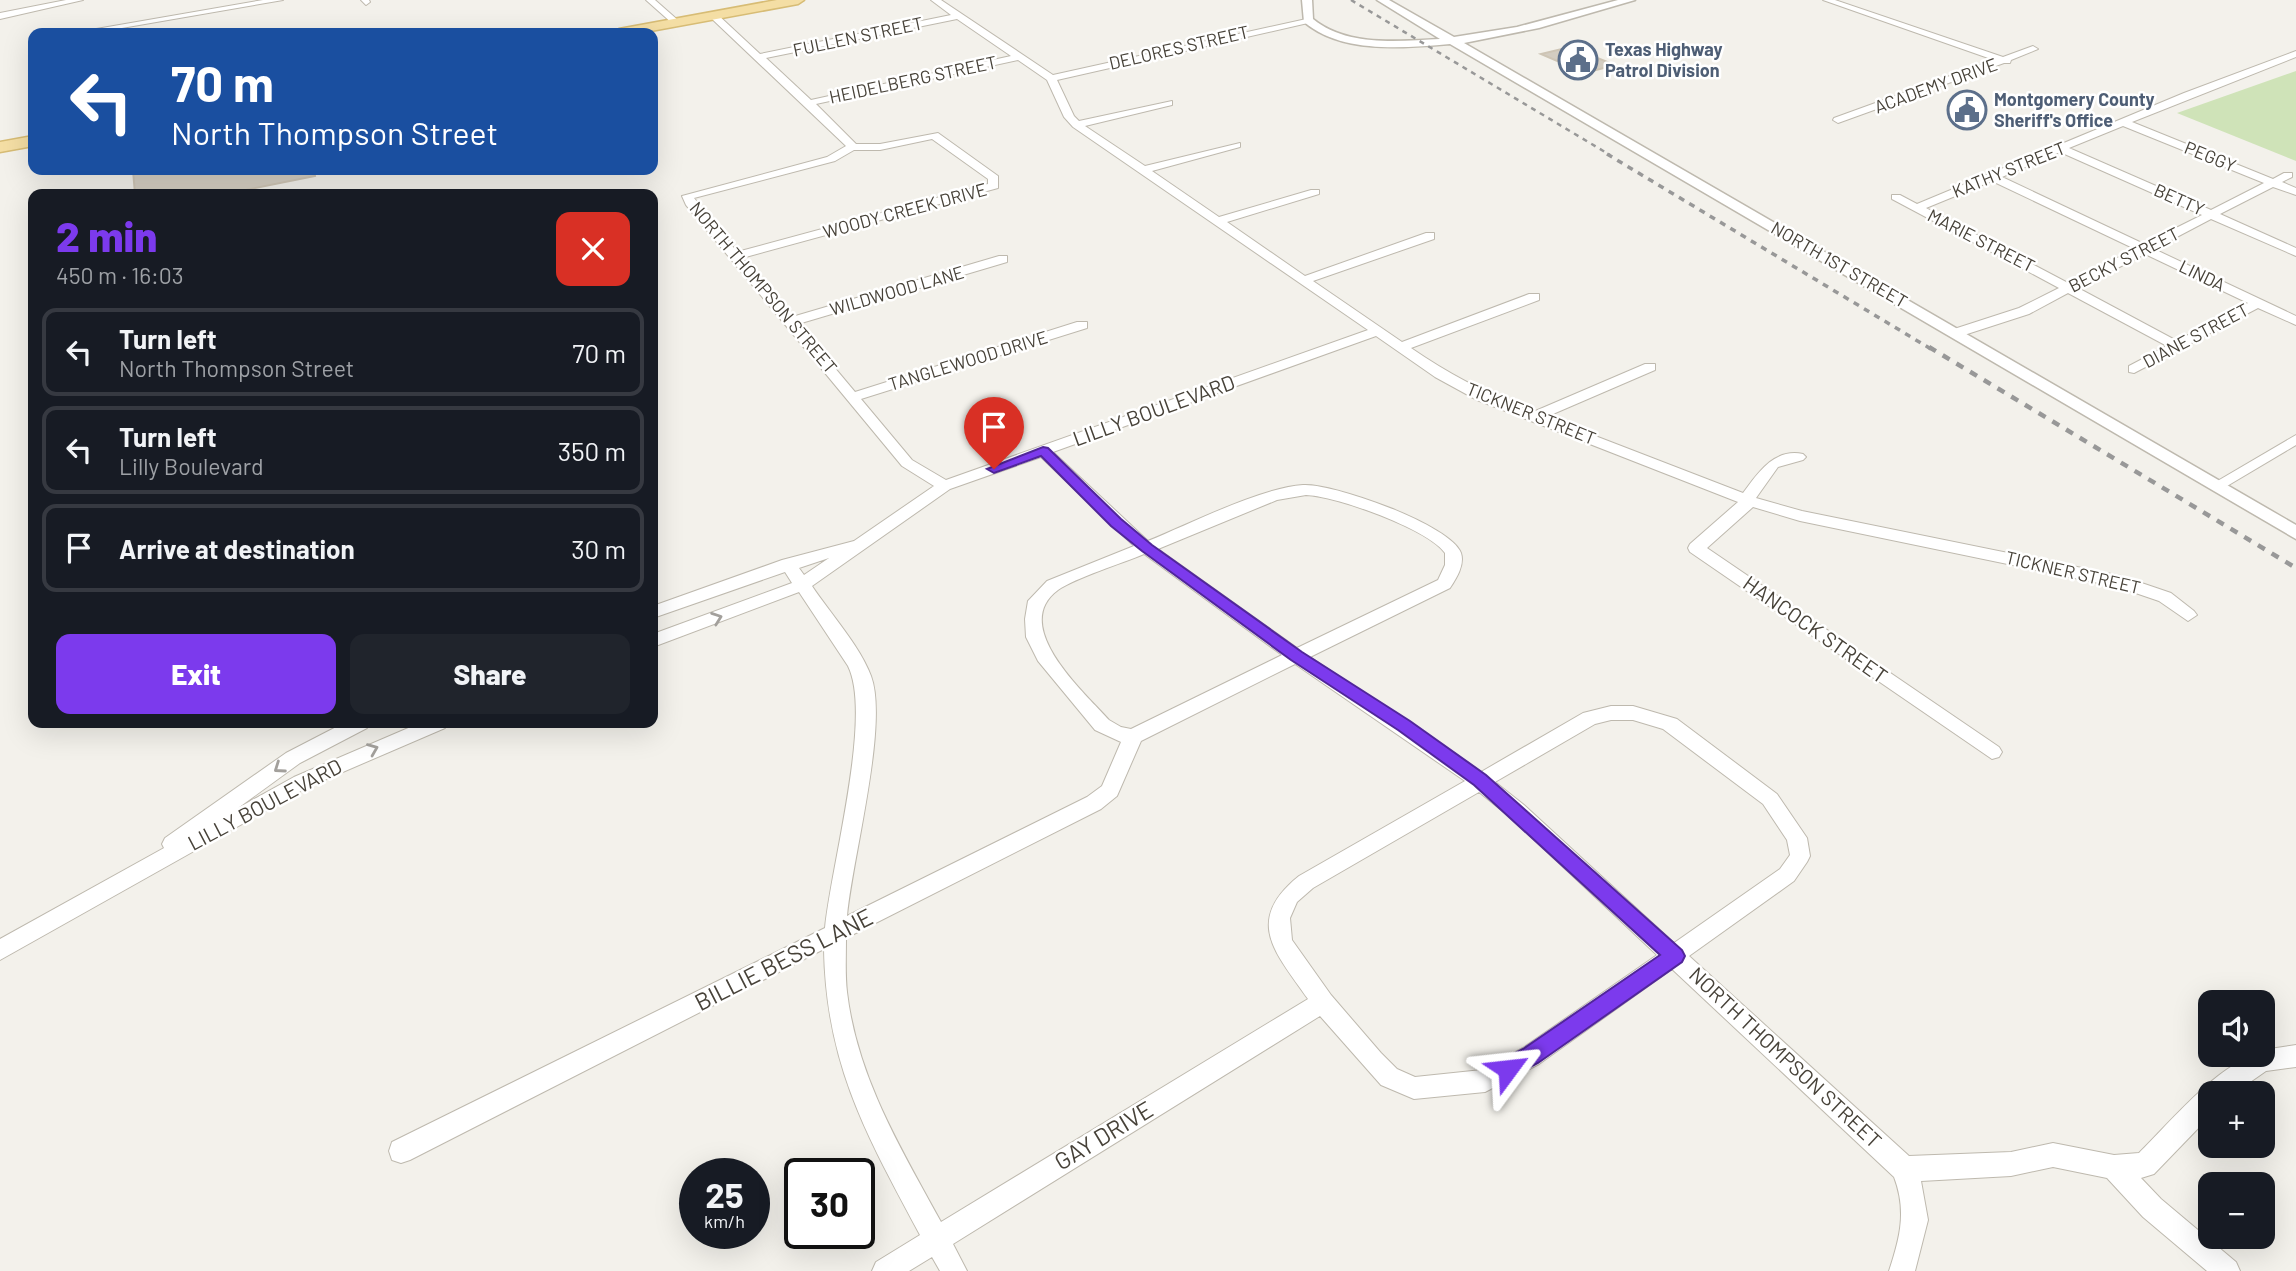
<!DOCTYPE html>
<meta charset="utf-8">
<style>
body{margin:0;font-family:Barlow,sans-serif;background:#20242c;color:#f1f3f6;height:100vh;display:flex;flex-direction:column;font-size:26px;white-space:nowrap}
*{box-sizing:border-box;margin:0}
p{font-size:23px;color:#9ea1a6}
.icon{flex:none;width:38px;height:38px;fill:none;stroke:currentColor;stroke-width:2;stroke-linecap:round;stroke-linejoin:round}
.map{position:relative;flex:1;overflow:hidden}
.details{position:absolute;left:28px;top:189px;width:630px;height:539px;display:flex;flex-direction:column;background:#171b24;border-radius:14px;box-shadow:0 7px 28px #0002}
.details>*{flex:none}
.guide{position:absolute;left:28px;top:28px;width:630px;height:147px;border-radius:14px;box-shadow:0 7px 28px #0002;background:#1a4fa0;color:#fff;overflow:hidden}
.controls{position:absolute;left:2198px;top:990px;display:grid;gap:14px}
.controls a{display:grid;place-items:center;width:77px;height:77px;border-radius:14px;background:#171b24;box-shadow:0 7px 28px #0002;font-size:35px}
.speed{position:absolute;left:679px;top:1158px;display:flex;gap:14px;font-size:35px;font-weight:700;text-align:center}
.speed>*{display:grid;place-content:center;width:91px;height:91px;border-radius:50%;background:#171b24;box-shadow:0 7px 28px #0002;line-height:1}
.speed small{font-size:18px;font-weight:400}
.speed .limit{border:4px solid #111;border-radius:10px;background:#fff;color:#111}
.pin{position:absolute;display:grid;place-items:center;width:60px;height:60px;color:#fff;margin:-72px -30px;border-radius:50% 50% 50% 0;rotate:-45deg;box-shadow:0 0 7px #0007}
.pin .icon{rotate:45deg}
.me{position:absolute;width:77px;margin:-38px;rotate:60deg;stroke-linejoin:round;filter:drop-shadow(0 0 5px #0008)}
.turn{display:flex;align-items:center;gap:24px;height:147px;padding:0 28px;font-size:32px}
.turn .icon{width:91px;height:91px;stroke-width:2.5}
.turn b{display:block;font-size:49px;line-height:60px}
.round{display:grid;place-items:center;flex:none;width:74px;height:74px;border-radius:14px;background:#20242c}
.head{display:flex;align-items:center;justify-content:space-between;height:119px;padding:0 28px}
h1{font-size:42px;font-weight:800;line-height:52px;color:#7c3aed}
.cta{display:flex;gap:14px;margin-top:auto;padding:14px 28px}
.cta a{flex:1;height:80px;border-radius:14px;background:#7c3aed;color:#fff;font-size:28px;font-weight:800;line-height:80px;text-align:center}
.cta a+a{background:#20242c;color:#f1f3f6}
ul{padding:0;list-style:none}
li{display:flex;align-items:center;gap:21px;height:88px;margin:0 14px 10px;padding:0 14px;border:4px solid #363941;border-radius:14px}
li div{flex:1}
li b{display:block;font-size:26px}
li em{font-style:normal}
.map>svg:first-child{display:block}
</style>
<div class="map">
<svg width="2296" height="1271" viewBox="0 0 2296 1271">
<rect width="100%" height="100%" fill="#f3f1eb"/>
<path fill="#cfe3b8" d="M2296 71V161L2177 113Z"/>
<path fill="#d4cdc1" stroke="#cec5b5" stroke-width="2" d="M1570 47 1615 65 1585 73 1541 54Z
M133 170H314L315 176 226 194H135Z"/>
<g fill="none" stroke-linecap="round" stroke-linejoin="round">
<defs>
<path id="minor" d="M66 0H83L0 19V13Z
M263 0H283L93 33 79 32Z
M361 0H369L370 2 366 5Z
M646 0H655L680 22 673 24Z
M931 0H941L1053 75 1311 18V22L1308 23 1057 80 1074 116 1079 121 1172 101V105L1085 126 1145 166 1240 143V147L1152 171 1219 217 1311 190H1319V194L1227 222 1305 276 1426 233H1434V239L1313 281 1402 342 1529 294H1539V300L1411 348C1450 375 1489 395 1533 412L1645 364H1655V370L1546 417 1743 493C1758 473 1774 448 1803 454L1806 457 1803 460 1778 467 1756 498 1802 511 2121 576 2171 593 2194 611 2197 615 2188 621 2159 601 2118 587 1800 521 1753 507 1707 548 1999 747 2002 752 1999 757 1992 759 1690 552 1688 548 1690 544 1738 502 1477 400 1435 377 1376 336 1053 452 1148 541C1190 524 1260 488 1303 485 1333 483 1451 525 1461 553 1465 565 1456 579 1450 588L1310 657 1481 772 1583 713 1611 706H1633L1677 719 1777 794 1807 838 1810 856 1807 862 1794 881 1689 956 1909 1156 2011 1152 2053 1143 2114 1155 2139 1153C2167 1126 2225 1055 2263 1055V1050L2296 1045V1067L2266 1071 2233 1094H2210V1116L2154 1174 2141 1178 2161 1199 2236 1262 2240 1271H2207L2143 1217 2107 1178 2053 1167 2011 1176 1921 1181 1928 1220 1915 1271H1889C1900 1238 1907 1211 1894 1177L1672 969 1539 1064 1485 1092 1414 1099 1381 1085 1320 1016 953 1244 967 1271H940L932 1257 909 1271H872L876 1262 920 1235C867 1136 826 1065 824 949L410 1160 401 1163 392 1160 389 1151 392 1142 825 928C831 866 873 716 848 666L799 592 653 647V634L792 583 785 572 653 618V606L782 560 854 541 934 486 902 466 686 205 682 196 827 157 846 146 711 18V14H717L760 54 951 15ZM957 19 1011 56 811 100 766 58ZM1018 60 1047 80 1064 117 1073 127 1368 330 946 480 912 460 861 399 1087 328V322H1077L855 392 798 324 1007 262V256H999L792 317 742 258 998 188V176L938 133 880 144H856L816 104ZM932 139 988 179V184L737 252 694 198 835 161 854 150H880ZM1041 457 1134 546 1047 581 1028 601 1025 619 1026 637 1038 661 1095 730 1121 742 1102 786 1087 797 847 916C852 859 889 724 871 676 860 646 830 613 812 586L950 489ZM1306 495C1336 496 1428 529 1445 553V565L1438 580 1297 648 1158 549 1277 500ZM1144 554 1282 655 1131 729 1121 727 1109 720C1084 692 1009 626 1058 590 1075 578 1123 563 1144 554ZM829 558 804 575 799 568ZM1295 664 1465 781 1299 876C1243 921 1276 953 1308 999L941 1222C901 1149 857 1077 847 992 845 975 846 956 846 938L1101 809 1117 796 1141 741ZM1611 720H1633L1663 729 1763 804 1787 840 1790 855 1780 869 1674 943 1524 805 1495 782 1595 724ZM1479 792 1510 817 1657 955 1523 1048 1482 1070 1415 1077 1397 1069 1381 1053 1331 995 1292 940 1290 918 1297 902 1313 888Z
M1823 0H1835L2003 57 2033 46 2038 49 2011 60 2010 63H2004L1838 123 1833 120 1834 118 1994 60Z
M2296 51V57L2132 122 2273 179 2284 173H2292V177L2282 182 2296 188V195L2273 187 2220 214 2296 248V256L2211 219 2154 249 2296 316V325L2258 308 2134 373 2129 372V366L2167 346 2068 293 2029 314 1961 336H1951V330L2019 308 2059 288 1892 199V195H1900L1917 204 2184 93ZM2123 126 2264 183 2211 210 2069 148ZM2060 152 2202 215 2144 244 2002 177ZM1992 181 2135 249 2068 283 1926 208ZM2145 254 2248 303 2177 341 2078 288Z
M2296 435V445L2222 489H2212L2209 486Z
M344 723H369L367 728 300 763 238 808 294 777 420 723H447L445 728 308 787 0 960V939L164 848 162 844 165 838 286 753Z"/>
<path id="tertiary" d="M1302 0H1312L1313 19C1347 47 1399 41 1440 39L1377 0H1389L1454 37 1517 27 1618 0H1635L1539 28 1464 43 2296 525V539L1450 44C1403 48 1342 54 1304 22Z"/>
<path id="primary" d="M777 0H804L798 4 640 33H612L619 29Z
M33 136V146L0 152V142Z"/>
</defs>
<use href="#minor" stroke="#beb9ae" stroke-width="2"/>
<use href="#tertiary" stroke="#beb9ae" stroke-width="3"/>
<use href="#primary" stroke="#d7bc75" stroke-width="3"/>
<use href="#minor" fill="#fff" fill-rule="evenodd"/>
<use href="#tertiary" fill="#fff" fill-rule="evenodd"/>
<use href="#primary" fill="#f4dea4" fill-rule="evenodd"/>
<path stroke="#989898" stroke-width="2.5" stroke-dasharray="5 5" stroke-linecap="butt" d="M1351 0 1610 155"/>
<path stroke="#989898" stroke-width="3.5" stroke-dasharray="6 6" stroke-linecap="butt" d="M1607 154 1931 349"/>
<path stroke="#989898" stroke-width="4.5" stroke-dasharray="8 8" stroke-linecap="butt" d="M1929 347 2296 568"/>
</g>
<defs><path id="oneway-chevron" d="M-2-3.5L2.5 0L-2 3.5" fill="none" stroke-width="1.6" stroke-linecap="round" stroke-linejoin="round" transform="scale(1.75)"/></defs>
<g stroke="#a3a09c">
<use href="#oneway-chevron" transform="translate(717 618) rotate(-20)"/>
<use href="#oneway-chevron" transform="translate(373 749) rotate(-22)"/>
<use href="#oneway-chevron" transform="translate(279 768) rotate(145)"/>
</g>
<path fill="#7c3aed" stroke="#51269a" stroke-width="2" d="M1043 447 1048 448 1121 519 1152 545 1302 652 1410 721 1486 775 1682 950 1685 956 1682 962 1538 1063 1508 1079 1500 1076 1497 1069 1500 1061 1523 1049 1660 955 1474 785 1398 730 1291 660 1142 551 1111 526 1041 456 994 473 987 469Z"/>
<defs>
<symbol id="civic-ring" viewBox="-11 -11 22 22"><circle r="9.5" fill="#fff" stroke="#5c6f8a" stroke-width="1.5"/><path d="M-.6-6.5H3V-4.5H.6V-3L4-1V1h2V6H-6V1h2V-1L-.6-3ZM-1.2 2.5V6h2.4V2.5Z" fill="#5c6f8a"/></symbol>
</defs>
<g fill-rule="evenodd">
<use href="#civic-ring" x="1556" y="38" width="44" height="44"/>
<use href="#civic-ring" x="1945" y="88" width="44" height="44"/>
</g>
<g text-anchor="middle" stroke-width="5" stroke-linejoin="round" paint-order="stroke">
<g font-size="18" fill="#474239" stroke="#fff">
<text transform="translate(858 37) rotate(-12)" y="6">FULLEN STREET</text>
<text transform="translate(1179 48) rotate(-13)" y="6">DELORES STREET</text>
<text transform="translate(913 80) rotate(-12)" y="6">HEIDELBERG STREET</text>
<text transform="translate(1936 86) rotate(-20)" y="6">ACADEMY DRIVE</text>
<text transform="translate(2210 157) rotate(22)" y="6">PEGGY</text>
<text transform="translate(2009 170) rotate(-22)" y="6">KATHY STREET</text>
<text transform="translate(2179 200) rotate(24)" y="6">BETTY</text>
<text transform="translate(905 211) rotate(-15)" y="6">WOODY CREEK DRIVE</text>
<text transform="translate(1981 241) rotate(27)" y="6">MARIE STREET</text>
<text transform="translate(2124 260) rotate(-27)" y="6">BECKY STREET</text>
<text transform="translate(1839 265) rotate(30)" y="6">NORTH 1ST STREET</text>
<text transform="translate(2202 276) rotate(26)" y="6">LINDA</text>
<text transform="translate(763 288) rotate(50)" y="6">NORTH THOMPSON STREET</text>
<text transform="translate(897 291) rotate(-16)" y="6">WILDWOOD LANE</text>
<text transform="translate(2196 336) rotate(-28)" y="6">DIANE STREET</text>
<text transform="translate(968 361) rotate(-17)" y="6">TANGLEWOOD DRIVE</text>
<text transform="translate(1531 414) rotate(22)" y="6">TICKNER STREET</text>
<text transform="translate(2073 573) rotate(13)" y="6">TICKNER STREET</text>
</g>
<g font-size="18" font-weight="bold" fill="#4e5e75" stroke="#fff" text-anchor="start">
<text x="1605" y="56">Texas Highway<tspan x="1605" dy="21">Patrol Division</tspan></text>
<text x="1994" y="106">Montgomery County<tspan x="1994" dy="21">Sheriff's Office</tspan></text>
</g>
<g font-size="21" fill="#474239" stroke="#fff">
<text transform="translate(1154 411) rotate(-20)" y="7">LILLY BOULEVARD</text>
<text transform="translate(1815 630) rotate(35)" y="7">HANCOCK STREET</text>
<text transform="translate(265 805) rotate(-28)" y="7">LILLY BOULEVARD</text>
<text transform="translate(1785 1058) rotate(43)" y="7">NORTH THOMPSON STREET</text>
</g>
<g font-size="24" fill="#474239" stroke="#fff">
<text transform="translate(784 960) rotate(-27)" y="8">BILLIE BESS LANE</text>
<text transform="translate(1104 1136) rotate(-31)" y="8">GAY DRIVE</text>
</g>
</g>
</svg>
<div class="controls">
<a><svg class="icon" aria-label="sound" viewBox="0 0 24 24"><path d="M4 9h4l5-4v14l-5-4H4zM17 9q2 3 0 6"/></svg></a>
<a>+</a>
<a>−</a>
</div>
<div class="speed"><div>25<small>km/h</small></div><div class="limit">30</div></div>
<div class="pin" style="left:994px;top:469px;background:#d93025"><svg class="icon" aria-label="arrive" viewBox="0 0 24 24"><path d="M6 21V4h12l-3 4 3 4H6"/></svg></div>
<svg class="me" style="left:1508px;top:1069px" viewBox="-20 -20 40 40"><path d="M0-17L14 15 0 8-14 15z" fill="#7c3aed" stroke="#fff" stroke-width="4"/></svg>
<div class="guide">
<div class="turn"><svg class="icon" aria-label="left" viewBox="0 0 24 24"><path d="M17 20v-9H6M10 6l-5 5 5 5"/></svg><div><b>70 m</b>North Thompson Street</div></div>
</div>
<section class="details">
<div class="head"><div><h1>2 min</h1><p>450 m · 16:03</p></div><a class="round" style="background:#d93025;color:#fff"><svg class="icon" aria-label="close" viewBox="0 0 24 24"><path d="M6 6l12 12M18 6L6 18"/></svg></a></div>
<ul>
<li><svg class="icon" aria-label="left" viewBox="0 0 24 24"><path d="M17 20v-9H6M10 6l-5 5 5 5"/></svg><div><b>Turn left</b><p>North Thompson Street</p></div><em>70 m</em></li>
<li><svg class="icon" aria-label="left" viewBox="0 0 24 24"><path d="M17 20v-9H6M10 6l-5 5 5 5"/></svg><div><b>Turn left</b><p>Lilly Boulevard</p></div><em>350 m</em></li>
<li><svg class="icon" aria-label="arrive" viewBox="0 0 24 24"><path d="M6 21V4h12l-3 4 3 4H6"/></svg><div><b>Arrive at destination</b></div><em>30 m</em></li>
</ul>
<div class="cta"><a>Exit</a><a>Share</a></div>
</section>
</div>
